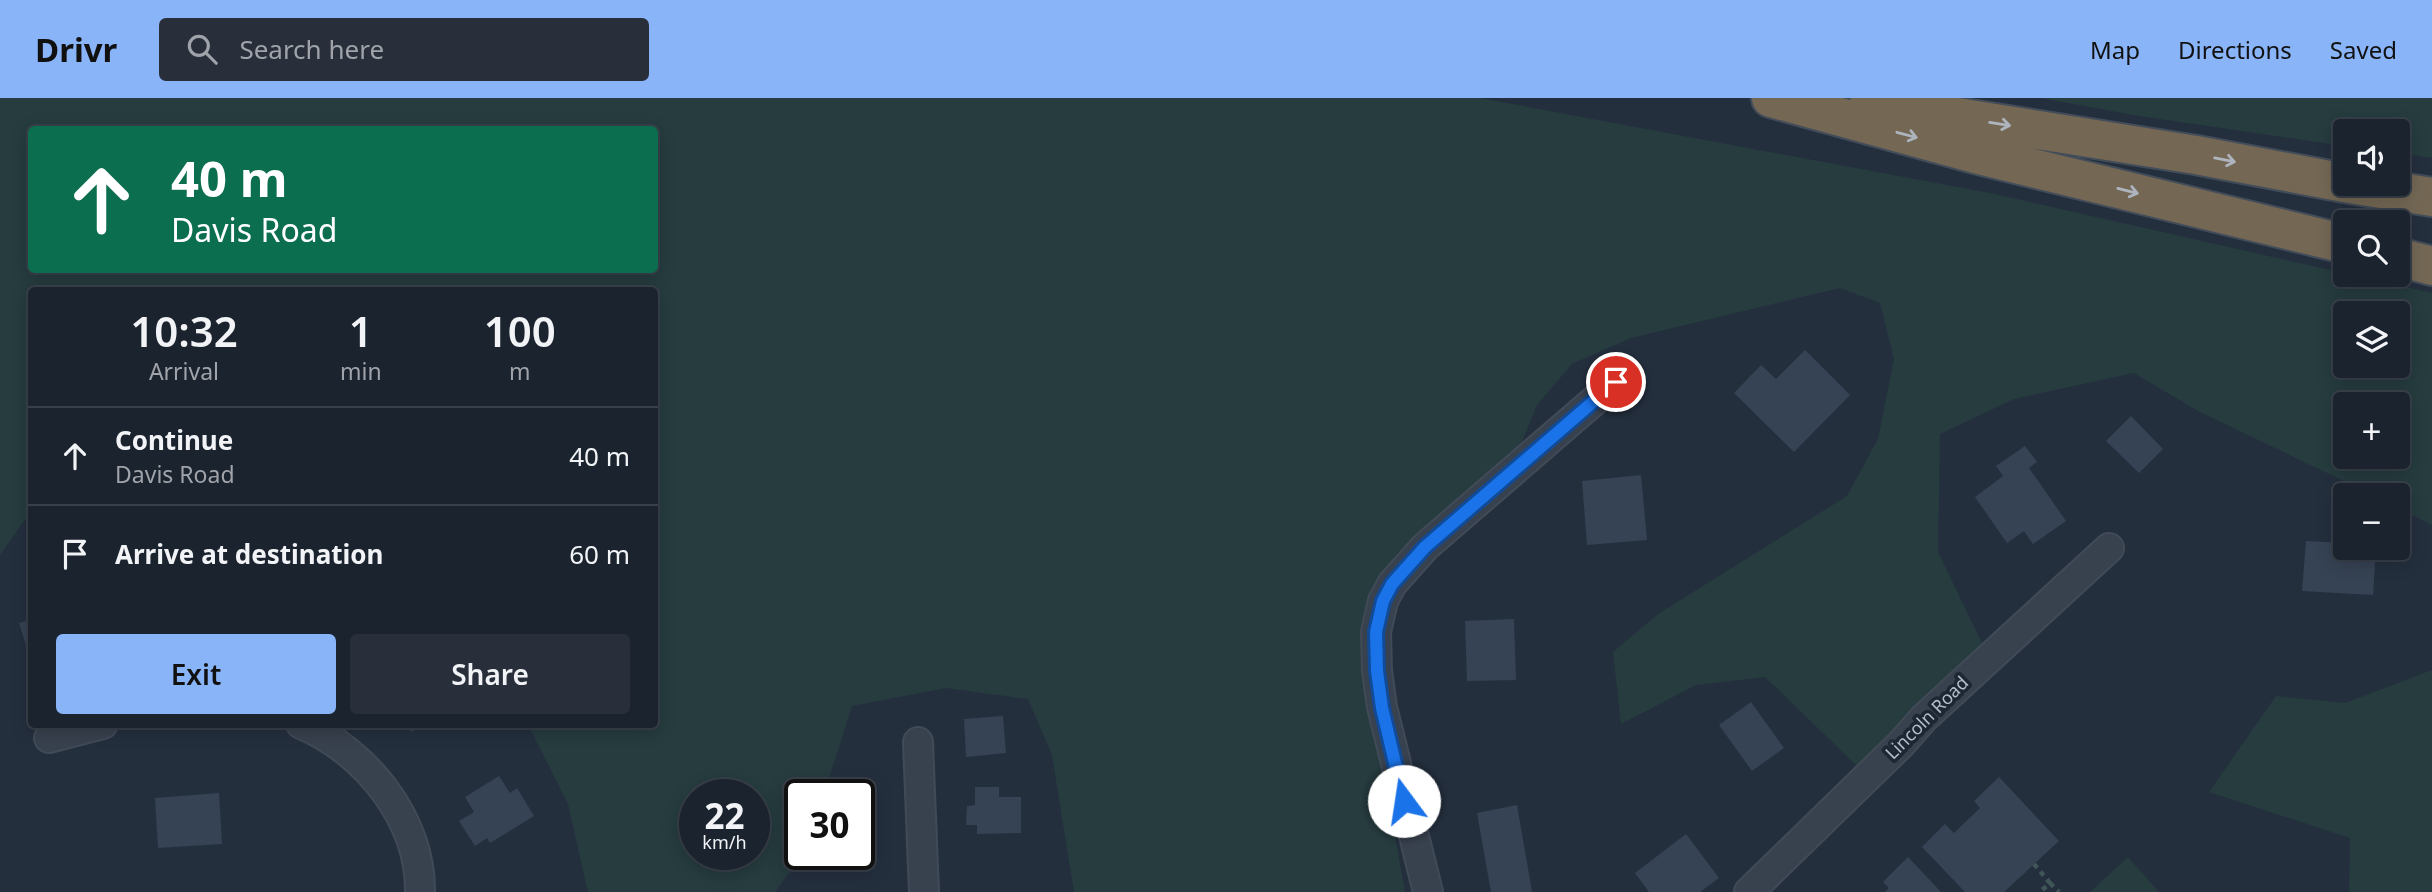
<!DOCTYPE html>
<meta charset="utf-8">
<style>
body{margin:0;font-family:"Noto Sans",sans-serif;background:#282f3a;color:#f1f3f6;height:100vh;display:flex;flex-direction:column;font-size:26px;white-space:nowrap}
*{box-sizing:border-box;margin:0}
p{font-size:23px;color:#a0a4aa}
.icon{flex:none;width:38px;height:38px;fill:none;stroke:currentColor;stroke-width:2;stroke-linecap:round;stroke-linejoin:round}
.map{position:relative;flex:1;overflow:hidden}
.panel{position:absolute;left:28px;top:189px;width:630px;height:441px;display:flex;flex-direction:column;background:#1b232e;border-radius:7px;box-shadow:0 4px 18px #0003,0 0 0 2px #39404a}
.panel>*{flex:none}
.banner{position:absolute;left:28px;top:28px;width:630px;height:147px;border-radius:7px;box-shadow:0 4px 18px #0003,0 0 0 2px #39404a;background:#0b6e4f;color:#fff;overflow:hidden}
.buttons{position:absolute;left:2333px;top:21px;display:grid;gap:14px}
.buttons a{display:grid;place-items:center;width:77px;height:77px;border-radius:7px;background:#1b232e;box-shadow:0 4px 18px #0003,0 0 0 2px #39404a;font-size:35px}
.speed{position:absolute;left:679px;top:681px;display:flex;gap:14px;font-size:35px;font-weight:700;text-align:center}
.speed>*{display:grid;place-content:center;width:91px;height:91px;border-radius:50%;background:#1b232e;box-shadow:0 4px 18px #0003,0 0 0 2px #39404a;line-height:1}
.speed small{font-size:18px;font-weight:400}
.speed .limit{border:4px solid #111;border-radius:10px;background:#fff;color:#111}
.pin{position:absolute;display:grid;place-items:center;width:60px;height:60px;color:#fff;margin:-30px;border:4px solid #fff;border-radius:50%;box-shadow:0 2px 7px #0007}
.me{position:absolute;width:77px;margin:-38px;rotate:346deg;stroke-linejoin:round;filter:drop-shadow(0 0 5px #0008)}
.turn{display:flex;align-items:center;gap:24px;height:147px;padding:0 28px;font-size:32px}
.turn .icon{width:91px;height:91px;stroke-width:2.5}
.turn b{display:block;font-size:49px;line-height:60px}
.eta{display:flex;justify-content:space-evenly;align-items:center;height:119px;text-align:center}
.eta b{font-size:42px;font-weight:600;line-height:49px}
.primary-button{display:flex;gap:14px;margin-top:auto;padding:14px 28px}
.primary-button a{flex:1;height:80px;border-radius:7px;background:#8ab4f8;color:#111;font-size:28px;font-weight:600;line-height:80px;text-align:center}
.primary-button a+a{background:#282f3a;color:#f1f3f6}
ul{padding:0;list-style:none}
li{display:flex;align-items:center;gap:21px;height:98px;padding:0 28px;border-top:2px solid #39404a}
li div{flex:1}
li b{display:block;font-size:26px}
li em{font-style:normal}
header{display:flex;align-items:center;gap:42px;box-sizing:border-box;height:98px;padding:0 35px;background:#8ab4f8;color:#111}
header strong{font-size:33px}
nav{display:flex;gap:38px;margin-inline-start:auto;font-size:24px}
.search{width:490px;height:63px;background:#282f3a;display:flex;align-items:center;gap:18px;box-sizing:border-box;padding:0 24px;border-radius:7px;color:#a0a4aa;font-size:26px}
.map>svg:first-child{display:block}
</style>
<header>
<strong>Drivr</strong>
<div class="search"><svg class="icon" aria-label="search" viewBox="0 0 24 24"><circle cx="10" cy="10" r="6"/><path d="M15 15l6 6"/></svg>Search here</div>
<nav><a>Map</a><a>Directions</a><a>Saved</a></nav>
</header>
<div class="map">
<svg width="2432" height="794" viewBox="0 0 2432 794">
<rect width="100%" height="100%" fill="#242f3e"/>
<path fill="#263c3f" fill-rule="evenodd" d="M0 0H1480L1990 95 2432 195V427L2398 410V397H2373L2198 313 2134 275 2014 301 1940 336 1938 454 1983 547 1859 670 1765 579 1696 587 1621 626 1613 554 1658 516 1847 398 1878 341 1894 261 1880 205 1840 190 1631 240 1572 266 1537 307 1519 351 1398 454 1368 507 1364 566 1405 794H1074L1052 657 1028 601 946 590 852 608 824 696H800V756H803L775 794H588L568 706 528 627 654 626V192H32L31 413 0 457ZM32 32H654V172H32ZM2345 215H2398V268H2345ZM2345 306H2398V359H2345ZM695 696H754V756H695Z
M2041 0H2432V60L2398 55V33H2345V48L2139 18Z
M2432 572V794H2349L2350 740 2209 694 2276 598 2345 605Z
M2128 759 2159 794H2090Z"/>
<path fill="#364354" d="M1805 252 1850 297 1794 354 1734 295 1761 267 1776 281Z
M2131 318 2163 351 2139 375 2106 343Z
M2025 348 2037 364 2029 370 2066 423 2033 446 2024 433 2007 445 1975 399 2003 378 1996 368Z
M1641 377 1647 442 1587 447 1582 383Z
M2306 443 2345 445V450H2376L2373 497 2302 493Z
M32 521V563H31L19 525Z
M1514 521 1516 582 1467 583 1465 523Z
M1751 604 1784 650 1752 673 1719 627Z
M1003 618 1006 655 966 659 964 621Z
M402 626H418L412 634Z
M499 678 510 695 517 690 534 718 490 745 487 740 475 748 459 723 474 714 465 699Z
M1999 679 2059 743 2004 794H1965L1922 749 1945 726 1954 735 1980 710 1974 703Z
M975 689H999V699H1021V735L977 736V727H966L967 708 975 707Z
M219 695 222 746 158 750 155 700Z
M1517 707 1532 794H1491L1477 715Z
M1686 736 1719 780 1700 794H1649L1635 775Z
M1908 759 1941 794H1885L1889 790 1883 784Z"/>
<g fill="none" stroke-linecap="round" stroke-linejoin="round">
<defs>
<path id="street" d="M301 626C366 653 421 722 420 794
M49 640 103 626
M918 644 924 794
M1428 794 1382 609 1377 573 1376 534 1383 503 1392 486 1425 449 1616 284
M1749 794 1901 646 1924 620 2109 450"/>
<path id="highway" d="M1771 0 1975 56 2345 146
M1869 5 2196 57 2345 85
M2350 86 2432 99
M2398 159 2432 168"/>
</defs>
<use href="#street" stroke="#414a57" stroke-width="32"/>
<use href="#highway" stroke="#434c59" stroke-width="42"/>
<path stroke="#3f5557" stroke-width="4.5" stroke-dasharray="5 5" stroke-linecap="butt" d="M2034 766 2050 785 2040 794
M2050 785 2059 794"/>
<use href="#street" stroke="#38414e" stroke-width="28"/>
<use href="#highway" stroke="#746855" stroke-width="38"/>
</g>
<defs><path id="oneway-shaft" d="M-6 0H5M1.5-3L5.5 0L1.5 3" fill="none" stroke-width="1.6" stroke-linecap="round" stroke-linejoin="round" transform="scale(1.75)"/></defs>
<g stroke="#aeb4bd">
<use href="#oneway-shaft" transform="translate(2000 26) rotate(9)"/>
<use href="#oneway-shaft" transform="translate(1907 37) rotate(15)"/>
<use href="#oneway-shaft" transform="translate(2225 62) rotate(11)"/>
<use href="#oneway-shaft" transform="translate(2128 93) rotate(14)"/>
</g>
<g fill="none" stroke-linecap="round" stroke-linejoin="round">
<defs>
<path id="route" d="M1404 703 1382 610 1377 573 1376 534 1383 503 1392 486 1425 449 1616 284"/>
</defs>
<use href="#route" stroke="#114b97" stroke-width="18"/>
<use href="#route" stroke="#1a73e8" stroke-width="12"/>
</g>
<g text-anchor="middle" stroke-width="7" stroke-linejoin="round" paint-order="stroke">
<g font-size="18" fill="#b4bcc9" stroke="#1d2633">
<text transform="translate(1927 620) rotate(-45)" y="6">Lincoln Road</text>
</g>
</g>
</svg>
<div class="buttons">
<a><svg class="icon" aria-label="sound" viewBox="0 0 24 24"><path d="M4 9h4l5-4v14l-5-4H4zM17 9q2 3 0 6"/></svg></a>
<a><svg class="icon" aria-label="search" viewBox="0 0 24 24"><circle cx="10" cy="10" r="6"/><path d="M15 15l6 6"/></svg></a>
<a><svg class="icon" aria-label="layers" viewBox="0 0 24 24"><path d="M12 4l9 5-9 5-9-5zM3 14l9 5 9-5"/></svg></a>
<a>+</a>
<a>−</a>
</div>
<div class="speed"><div>22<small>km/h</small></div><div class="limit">30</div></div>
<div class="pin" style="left:1616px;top:284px;background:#d93025"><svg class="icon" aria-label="arrive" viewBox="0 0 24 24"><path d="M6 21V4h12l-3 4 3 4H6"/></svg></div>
<svg class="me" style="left:1404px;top:703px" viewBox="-20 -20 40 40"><circle r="19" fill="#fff"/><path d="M0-13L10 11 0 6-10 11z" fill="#1a73e8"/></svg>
<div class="banner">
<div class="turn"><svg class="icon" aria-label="ahead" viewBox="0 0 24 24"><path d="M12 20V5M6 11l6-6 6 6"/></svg><div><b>40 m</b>Davis Road</div></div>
</div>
<section class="panel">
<div class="eta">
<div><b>10:32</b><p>Arrival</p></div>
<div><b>1</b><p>min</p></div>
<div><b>100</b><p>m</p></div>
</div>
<ul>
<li><svg class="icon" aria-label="ahead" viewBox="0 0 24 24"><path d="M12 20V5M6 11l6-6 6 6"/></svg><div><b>Continue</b><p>Davis Road</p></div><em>40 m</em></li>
<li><svg class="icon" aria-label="arrive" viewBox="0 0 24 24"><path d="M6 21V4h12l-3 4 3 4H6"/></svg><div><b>Arrive at destination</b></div><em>60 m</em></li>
</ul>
<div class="primary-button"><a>Exit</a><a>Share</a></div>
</section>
</div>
